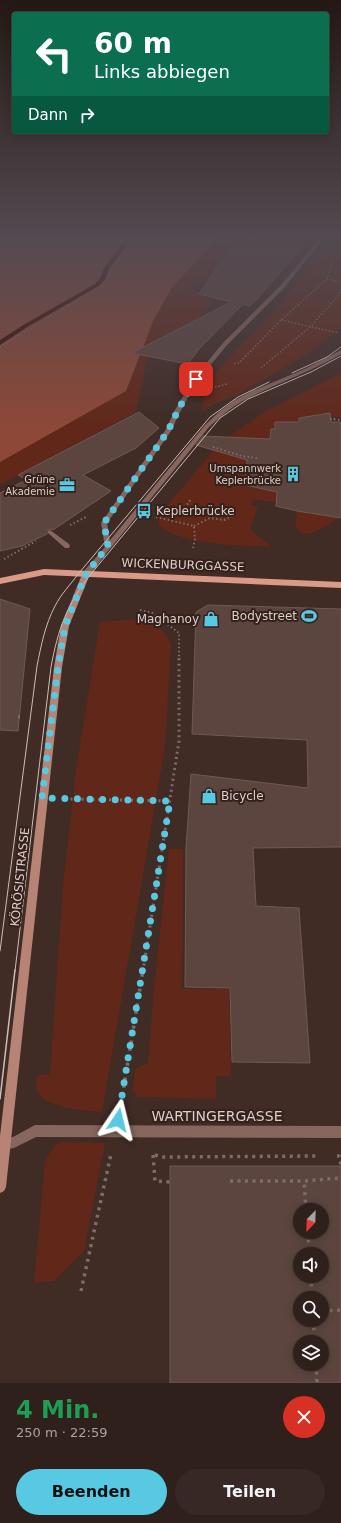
<!DOCTYPE html>
<html lang="de">
<meta charset="utf-8">
<style>
body{margin:0;font-family:"DejaVu Sans",sans-serif;background:#382825;color:#f1f3f6;height:100vh;display:flex;flex-direction:column;font-size:15px;white-space:nowrap}
*{box-sizing:border-box;margin:0}
p{font-size:13px;color:#a8a3a3}
.icon{flex:none;width:22px;height:22px;fill:none;stroke:currentColor;stroke-width:2;stroke-linecap:round;stroke-linejoin:round}
.map{position:relative;height:1383px;overflow:hidden}
.details{display:flex;flex-direction:column;background:#30201c;flex:1}
.details>*{flex:none}
.top-card{position:absolute;left:12px;top:12px;width:317px;height:122px;border-radius:4px;box-shadow:0 2px 10px #0003,0 0 0 1px #4b3e3b;background:#0b6e4f;color:#fff;overflow:hidden}
.needle{width:26px;rotate:203deg}
.tools{position:absolute;left:293px;top:1203px;display:grid;gap:8px}
.tools a{display:grid;place-items:center;width:36px;height:36px;border-radius:50%;background:#30201c;box-shadow:0 2px 10px #0003,0 0 0 1px #4b3e3b;font-size:20px}
.pin{position:absolute;display:grid;place-items:center;width:34px;height:34px;color:#fff;margin:-17px;border-radius:8px;box-shadow:0 2px 6px #0006}
.me{position:absolute;width:44px;margin:-22px;rotate:10deg;stroke-linejoin:round;filter:drop-shadow(0 0 3px #0008)}
.turn{display:flex;align-items:center;gap:14px;height:84px;padding:0 16px;font-size:18px}
.turn .icon{width:52px;height:52px;stroke-width:2.5}
.turn b{display:block;font-size:28px;line-height:34px}
.then{display:flex;align-items:center;height:38px;padding:0 16px;background:#0003;gap:8px;font-size:15px}
.round{display:grid;place-items:center;flex:none;width:42px;height:42px;border-radius:21px;background:#382825}
.headline{display:flex;align-items:center;justify-content:space-between;height:68px;padding:0 16px}
h1{font-size:24px;font-weight:700;line-height:30px;color:#1e9e55}
.button{display:flex;gap:8px;margin-top:auto;padding:8px 16px}
.button a{flex:1;height:46px;border-radius:24px;background:#57c9e3;color:#111;font-size:16px;font-weight:700;line-height:46px;text-align:center}
.button a+a{background:#382825;color:#f1f3f6}
.map>svg:first-child{display:block}
</style>
<div class="map">
<svg width="341" height="1383" viewBox="0 0 341 1383">
<rect width="100%" height="100%" fill="#402b25"/>
<path fill="#612719" d="M0 238H234L226 253 232 258 234 285 201 278 190 288 214 303 196 320 156 341 148 354 136 412 0 485Z
M324 249 341 252V327L308 354 235 396 218 402 201 411 205 394 214 374 283 301Z
M341 373V417H330L329 413 299 418V422H275V429L271 430 270 439 249 438 243 442 219 444 264 412Z
M214 450 258 462 246 461 245 485 276 486V502L253 500 250 505 258 506 250 529 272 547C245 546 178 545 159 525V518L166 507Z
M297 511 338 518C330 525 304 543 296 527 294 523 297 516 297 511Z
M136 619C153 621 165 627 171 645L165 747 102 1112C86 1110 40 1109 36 1088 36 1084 37 1079 37 1075H50L63 886 76 769 100 622Z
M169 849H183L182 989H229L231 1076H216V1099L138 1097 133 1091 135 1069 148 1063 154 989Z
M63 1142 105 1143 84 1251 54 1281 34 1283 45 1161 55 1145Z"/>
<path fill="#8e4837" d="M0 238H216L208 249 173 286 154 319 126 391 0 462Z"/>
<g fill="none" stroke-linecap="round" stroke-linejoin="round">
<path fill="#3c0b01" fill-rule="evenodd" d="M127 238H133L109 269 106 278 99 286 29 326 0 345V340L25 324 95 284 100 278 104 268Z"/>
</g>
<path fill="#5c453f" stroke="#715953" fill-rule="evenodd" d="M238 238H309L258 298 250 306 243 304 198 350 188 364 132 353 231 302 199 294Z
M139 412 159 428 136 448 83 475 111 491 53 530 51 529 47 530V534L22 546 0 551V493L26 480 18 475Z
M330 413 331 422H341V518L297 511 276 506 277 492 245 485 247 460 196 445 203 436 270 439 271 429H275V422H299V418Z
M0 599 30 609 18 731 0 730Z
M208 605 341 609V847L253 848 256 906 299 908 310 1063 232 1062 230 988 185 987 186 848 191 774 308 788 307 740 192 734 196 612Z
M170 1166H341V1383H170ZM300 1210H322V1232H300ZM300 1254H322V1276H300ZM300 1298H322V1320H300ZM300 1342H322V1364H300Z"/>
<g fill="none" stroke-linecap="round" stroke-linejoin="round">
<path stroke="#7e6c67" stroke-width="1.5" stroke-dasharray="1.5 2" stroke-linecap="butt" d="M327 279 341 282
M281 320 339 333
M0 347 102 285 109 276 110 270 133 238
M234 364 239 363 281 320 327 279 336 252
M261 368 310 327 339 295 341 289
M215 387 227 384
M330 419H335"/>
<path stroke="#7e6c67" stroke-width="2" stroke-dasharray="1.5 2.5" stroke-linecap="butt" d="M330 419 341 420
M213 447 242 456 258 458
M175 507 203 511
M185 508 191 499
M156 517 194 526 195 540 193 548
M70 525 86 517
M194 526 210 518 224 520 235 515
M4 559 36 541
M140 610 153 613 179 633V658"/>
<path stroke="#7e6c67" stroke-width="3" stroke-dasharray="2 3.5" stroke-linecap="butt" d="M18 717H21
M65 799 170 801
M143 971 179 741V657"/>
<path stroke="#7e6c67" stroke-width="3.5" stroke-dasharray="3 4.5" stroke-linecap="butt" d="M120 1110 143 970
M153 1155 155 1181 171 1182
M155 1155 163 1157 318 1156
M337 1156H339L341 1165
M230 1181H304
M306 1210 304 1181 341 1178
M308 1232 309 1254
M311 1276 312 1298
M81 1291 111 1154
M322 1311 341 1310
M313 1320 315 1342
M316 1364 317 1383"/>
<path fill="#86665d" fill-rule="evenodd" d="M341 350V354C309 373 273 384 241 402 229 409 219 418 209 427L110 549H106L105 547 106 545 205 425 220 411 235 400 252 391 305 369Z
M50 530 69 544 70 546 69 548H65L48 533V531Z"/>
<path fill="#86665d" fill-rule="evenodd" d="M320 238H324L285 287 227 345 198 380 181 410 171 431 107 523 111 547 89 576H83L82 574 83 572 105 547 101 523 165 431 175 410 194 378 223 343 281 285Z
M35 1125 341 1126V1138L36 1137 14 1148 0 1151V1139L13 1137Z"/>
<path fill="#b68375" fill-rule="evenodd" d="M83 572H86L90 574 69 626 62 667 6 1187 4 1191 0 1193V1136L54 667 61 626Z"/>
<path fill="#db9987" fill-rule="evenodd" d="M44 569 341 582V588L44 575 0 584V578Z"/>
<path stroke="#cbbdb8" stroke-width="1" d="M292 373 327 357 341 347
M0 951 37 666C41 646 45 625 55 606 61 594 71 584 79 573L210 417 238 397 269 382
M15 971 51 667C58 629 67 604 91 574L220 418 248 399 311 372 341 356"/>
<path stroke="#cbbdb8" stroke-width="1.5" d="M0 1099 15 970"/>
</g>
<linearGradient id="sky" x2="0" y2="1"><stop stop-color="#231814"/><stop offset="0.55" stop-color="#534a51"/><stop offset="1" stop-color="#534a51" stop-opacity="0"/></linearGradient>
<rect width="341" height="431" fill="url(#sky)"/>
<g fill="none" stroke-linecap="round" stroke-linejoin="round">
<path stroke="#57c9e3" stroke-width="7" stroke-dasharray="0 12.6" d="M118 1120 170 801 42 798 58 667 65 626 86 574 108 546 104 523 168 431 178 410 196 379"/>
</g>
<defs>
<symbol id="building-bare" viewBox="-9 -9 18 18"><path d="M-4-6H4V6H1V3H-1V6H-4ZM-2.5-4.3h1.7v1.8h-1.7ZM.8-4.3h1.7v1.8H.8ZM-2.5-1h1.7V.8h-1.7ZM.8-1h1.7V.8H.8Z" fill="#57c9e3" stroke="#35211b" stroke-width="2.5" paint-order="stroke"/></symbol>
<symbol id="office-bare" viewBox="-9 -9 18 18"><path d="M-6-3h4V-5.5h4V-3h4V5H-6ZM-1-4.5V-3h2v-1.5ZM-6 0V1H6V0Z" fill="#57c9e3" stroke="#35211b" stroke-width="2.5" paint-order="stroke"/></symbol>
<symbol id="bus-bare" viewBox="-9 -9 18 18"><path d="M-5-6H5V4H4V6H2V4H-2V6H-4V4H-5ZM-3.5-4V0h7V-4ZM-3.5 1.2v1.5H-2V1.2ZM2 1.2v1.5H3.5V1.2Z" fill="#57c9e3" stroke="#35211b" stroke-width="2.5" paint-order="stroke"/></symbol>
<symbol id="stadium-bare" viewBox="-9 -9 18 18"><path d="M0-5a6.5 5 0 1 0 0 10a6.5 5 0 1 0 0-10ZM-3.5-1.8h7v3.6h-7Z" fill="#57c9e3" stroke="#35211b" stroke-width="2.5" paint-order="stroke"/></symbol>
<symbol id="shop-bare" viewBox="-9 -9 18 18"><path d="M-5-2.5h2.3a2.7 3.5 0 0 1 5.4 0H5L5.5 6h-11ZM-1.5-2.5h3a1.5 2.3 0 0 0-3 0Z" fill="#57c9e3" stroke="#35211b" stroke-width="2.5" paint-order="stroke"/></symbol>
</defs>
<g fill-rule="evenodd">
<use href="#building-bare" x="282" y="463" width="22" height="22"/>
<use href="#office-bare" x="56" y="474" width="22" height="22"/>
<use href="#bus-bare" x="133" y="500" width="22" height="22"/>
<use href="#stadium-bare" x="298" y="605" width="22" height="22"/>
<use href="#shop-bare" x="200" y="608" width="22" height="22"/>
<use href="#shop-bare" x="198" y="785" width="22" height="22"/>
</g>
<g text-anchor="middle" stroke-width="4" stroke-linejoin="round" paint-order="stroke">
<g font-size="10" fill="#dcceca" stroke="#35211b" text-anchor="end">
<text x="281" y="472">Umspannwerk<tspan x="281" dy="12">Keplerbrücke</tspan></text>
<text x="55" y="483">Grüne<tspan x="55" dy="12">Akademie</tspan></text>
</g>
<g font-size="12" fill="#dcceca" stroke="#35211b" text-anchor="start">
<text x="156" y="515">Keplerbrücke</text>
<text x="297" y="620" text-anchor="end">Bodystreet</text>
<text x="199" y="623" text-anchor="end">Maghanoy</text>
<text x="221" y="800">Bicycle</text>
</g>
<g font-size="12" fill="#dcceca" stroke="#35211b">
<text transform="translate(183 565) rotate(2)" y="4">WICKENBURGGASSE</text>
<text transform="translate(20 877) rotate(-84)" y="4">KÖRÖSISTRASSE</text>
</g>
<g font-size="14" fill="#dcceca" stroke="#35211b">
<text x="217" y="1121">WARTINGERGASSE</text>
</g>
</g>
</svg>
<div class="tools">
<a><svg class="needle" viewBox="-14 -14 28 28"><path d="M0-13l5 13h-10z" fill="#e53935"/><path d="M0 13l5-13h-10z" fill="#a8a3a3"/></svg></a>
<a><svg class="icon" aria-label="sound" viewBox="0 0 24 24"><path d="M4 9h4l5-4v14l-5-4H4zM17 9q2 3 0 6"/></svg></a>
<a><svg class="icon" aria-label="search" viewBox="0 0 24 24"><circle cx="10" cy="10" r="6"/><path d="M15 15l6 6"/></svg></a>
<a><svg class="icon" aria-label="layers" viewBox="0 0 24 24"><path d="M12 4l9 5-9 5-9-5zM3 14l9 5 9-5"/></svg></a>
</div>
<div class="pin" style="left:196px;top:379px;background:#d93025"><svg class="icon" aria-label="arrive" viewBox="0 0 24 24"><path d="M6 21V4h12l-3 4 3 4H6"/></svg></div>
<svg class="me" style="left:118px;top:1120px" viewBox="-20 -20 40 40"><path d="M0-17L14 15 0 8-14 15z" fill="#57c9e3" stroke="#fff" stroke-width="4"/></svg>
<div class="top-card">
<div class="turn"><svg class="icon" aria-label="left" viewBox="0 0 24 24"><path d="M17 20v-9H6M10 6l-5 5 5 5"/></svg><div><b>60 m</b>Links abbiegen</div></div>
<div class="then">Dann<svg class="icon" aria-label="right" viewBox="0 0 24 24"><path d="M7 20v-9h11M14 6l5 5-5 5"/></svg></div>
</div>
</div>
<section class="details">
<div class="headline"><div><h1>4 Min.</h1><p>250 m · 22:59</p></div><a class="round" style="background:#d93025;color:#fff"><svg class="icon" aria-label="close" viewBox="0 0 24 24"><path d="M6 6l12 12M18 6L6 18"/></svg></a></div>
<div class="button"><a>Beenden</a><a>Teilen</a></div>
</section>
